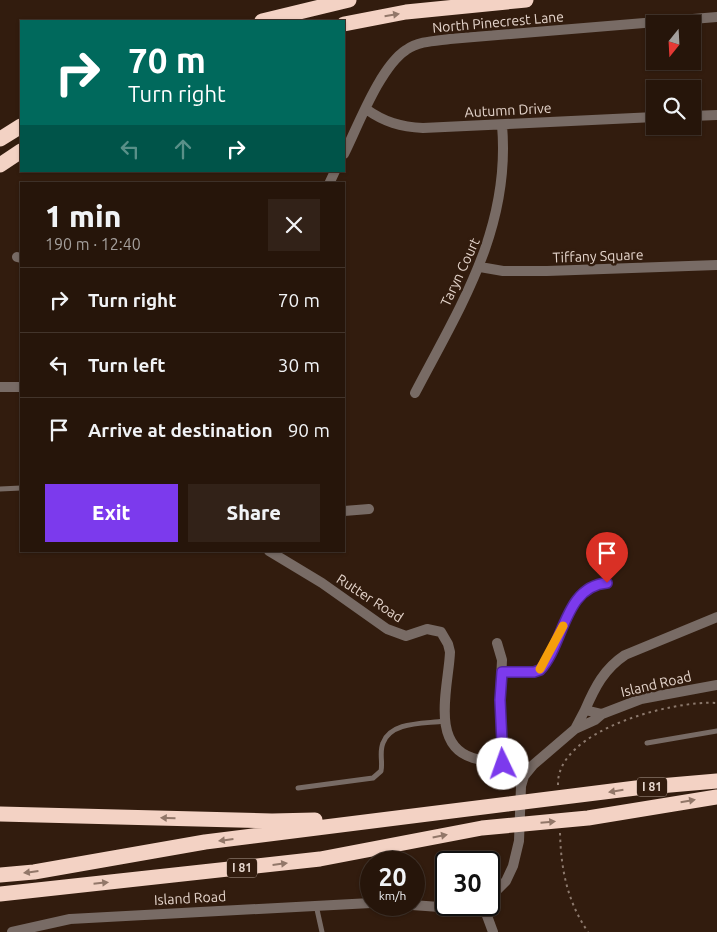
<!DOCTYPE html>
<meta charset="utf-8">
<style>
body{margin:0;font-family:Ubuntu,sans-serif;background:#322218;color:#f1f3f6;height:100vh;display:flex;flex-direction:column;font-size:19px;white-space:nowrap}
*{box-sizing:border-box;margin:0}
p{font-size:16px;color:#a49f9c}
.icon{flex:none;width:28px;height:28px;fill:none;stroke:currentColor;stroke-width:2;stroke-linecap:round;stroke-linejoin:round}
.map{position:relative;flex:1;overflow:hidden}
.side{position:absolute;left:20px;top:182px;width:325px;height:370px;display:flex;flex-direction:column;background:#26150a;border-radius:0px;box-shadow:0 1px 4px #0004,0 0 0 1px #42342b}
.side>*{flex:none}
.banner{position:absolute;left:20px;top:20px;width:325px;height:152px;border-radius:0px;box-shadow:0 1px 4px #0004,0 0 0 1px #42342b;background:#00695c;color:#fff;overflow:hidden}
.needle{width:32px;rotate:198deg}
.fabs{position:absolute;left:646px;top:15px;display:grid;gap:10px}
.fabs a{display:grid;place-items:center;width:55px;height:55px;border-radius:0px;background:#26150a;box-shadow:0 1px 4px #0004,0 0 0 1px #42342b;font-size:25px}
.speed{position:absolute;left:360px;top:851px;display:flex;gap:10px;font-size:25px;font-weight:700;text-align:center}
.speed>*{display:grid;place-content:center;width:65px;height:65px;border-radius:50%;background:#26150a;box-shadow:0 1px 4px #0004,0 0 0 1px #42342b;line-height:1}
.speed small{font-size:12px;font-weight:400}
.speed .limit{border:2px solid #111;border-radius:8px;background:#fff;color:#111}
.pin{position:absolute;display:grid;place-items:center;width:42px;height:42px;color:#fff;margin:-51px -21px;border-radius:50% 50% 50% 0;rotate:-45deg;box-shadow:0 0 5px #0007}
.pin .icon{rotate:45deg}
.me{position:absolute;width:55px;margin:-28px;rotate:357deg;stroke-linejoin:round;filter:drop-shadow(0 0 4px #0008)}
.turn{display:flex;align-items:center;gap:18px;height:105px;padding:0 25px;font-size:22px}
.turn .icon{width:65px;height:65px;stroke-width:2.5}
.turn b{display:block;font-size:35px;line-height:42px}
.lanes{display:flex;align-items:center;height:48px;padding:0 25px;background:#0003;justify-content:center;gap:25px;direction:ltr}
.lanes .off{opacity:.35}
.round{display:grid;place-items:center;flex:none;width:52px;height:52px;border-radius:0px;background:#322218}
.overview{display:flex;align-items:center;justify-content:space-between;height:85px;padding:0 25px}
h1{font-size:30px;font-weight:800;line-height:38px}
.primary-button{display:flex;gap:10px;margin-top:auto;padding:10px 25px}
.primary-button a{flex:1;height:58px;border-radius:0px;background:#7c3aed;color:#fff;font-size:20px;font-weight:800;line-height:58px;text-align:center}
.primary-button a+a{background:#322218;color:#f1f3f6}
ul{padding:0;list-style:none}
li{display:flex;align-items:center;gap:15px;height:65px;padding:0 25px;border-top:1px solid #42342b}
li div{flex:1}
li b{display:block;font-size:19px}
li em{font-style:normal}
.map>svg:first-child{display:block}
</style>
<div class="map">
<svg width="717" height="932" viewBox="0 0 717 932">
<rect width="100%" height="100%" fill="#321c0e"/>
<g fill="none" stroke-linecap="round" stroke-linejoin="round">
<path stroke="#8c796d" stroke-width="2" stroke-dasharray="2.5 4" stroke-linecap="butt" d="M558 785C556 730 673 700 717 703
M560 833C561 869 567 901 588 932"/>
<path stroke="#786b65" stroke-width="5" d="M0 489 21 488
M502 672H534L539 670C565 645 563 586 607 583
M647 743 717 731
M298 788 373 778 381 771C383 762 379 752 383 743 391 721 425 724 444 721
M316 905 322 932"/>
<path stroke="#786b65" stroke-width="10" d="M366 109C384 122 401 127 423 128L655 117
M692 116 717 115
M344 154C358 126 380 67 406 50 419 41 435 41 450 39L717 17
M329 184 335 171
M17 257 21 258
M480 267 503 271H547L717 265
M0 387H21
M415 393C461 305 511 228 502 125
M344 511 369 509
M269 551 322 583 387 629 406 636 427 629 441 632 448 644 450 652C449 684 429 745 473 758 491 763 511 765 530 768
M497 643 502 660 500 700 503 764"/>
<path stroke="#786b65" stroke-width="10" d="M585 710C595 687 604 669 625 655L717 617
M575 729 595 720 602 714
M489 898 506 881 513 866 519 841 521 786 524 776 533 765 575 729 585 710 602 714 641 699 717 685
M412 905 467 909 478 905
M483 905 493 932
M12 932 70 919 371 903"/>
<path stroke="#f3d2c4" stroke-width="15" d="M262 21 349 0
M344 24 406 12 526 0
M0 139 21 126
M0 165 21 151
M0 814 272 821 315 820
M0 875 34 872 205 842 636 788 717 781
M0 894 320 859 482 828 588 818 717 797"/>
</g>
<defs><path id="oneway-solid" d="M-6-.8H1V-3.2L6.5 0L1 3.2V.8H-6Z" transform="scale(1.25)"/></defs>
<g fill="#927769">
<use href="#oneway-solid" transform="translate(392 15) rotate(-9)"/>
<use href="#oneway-solid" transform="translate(616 791) rotate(171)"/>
<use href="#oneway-solid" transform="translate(688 801) rotate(-10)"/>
<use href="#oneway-solid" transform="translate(168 818) rotate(-178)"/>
<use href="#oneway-solid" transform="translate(548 822) rotate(-5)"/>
<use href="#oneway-solid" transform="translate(440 836) rotate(-11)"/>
<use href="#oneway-solid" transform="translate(226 840) rotate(173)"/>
<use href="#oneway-solid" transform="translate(280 864) rotate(-7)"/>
<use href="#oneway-solid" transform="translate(31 872) rotate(173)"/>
<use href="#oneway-solid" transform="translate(101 883) rotate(-6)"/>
</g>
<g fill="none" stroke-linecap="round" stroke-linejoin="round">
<defs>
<path id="route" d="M503 764 500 700 502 672H534L540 670C564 645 564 586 607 583"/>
</defs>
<use href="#route" stroke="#51269a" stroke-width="12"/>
<use href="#route" stroke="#7c3aed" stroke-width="9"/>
<path stroke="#f59e0b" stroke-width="9" d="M540 669 563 626"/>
</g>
<g text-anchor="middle" stroke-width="5" stroke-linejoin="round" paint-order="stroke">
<g fill="#321c0e" stroke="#af9e93" stroke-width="1">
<rect x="637" y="777.5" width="30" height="19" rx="4"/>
<rect x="227" y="858.5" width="30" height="19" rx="4"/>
</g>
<g font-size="12" font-weight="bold" fill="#e5d5cc">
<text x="652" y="791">I 81</text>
<text x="242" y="872">I 81</text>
</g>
<g font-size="14" fill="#e5d5cc" stroke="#321c0e">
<text transform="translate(498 22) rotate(-5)" y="5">North Pinecrest Lane</text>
<text transform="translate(508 110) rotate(-3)" y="5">Autumn Drive</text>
<text transform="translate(598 256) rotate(-2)" y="5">Tiffany Square</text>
<text transform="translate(460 272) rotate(-65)" y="5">Taryn Court</text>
<text transform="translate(370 598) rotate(33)" y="5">Rutter Road</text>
<text transform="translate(656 684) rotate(-13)" y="5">Island Road</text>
<text transform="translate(190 898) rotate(-3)" y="5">Island Road</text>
</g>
</g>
</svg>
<div class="fabs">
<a><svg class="needle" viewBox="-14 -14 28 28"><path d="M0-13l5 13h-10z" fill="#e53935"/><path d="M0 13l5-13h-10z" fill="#a49f9c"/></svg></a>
<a><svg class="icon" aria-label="search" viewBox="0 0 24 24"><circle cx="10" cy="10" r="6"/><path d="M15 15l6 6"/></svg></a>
</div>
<div class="speed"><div>20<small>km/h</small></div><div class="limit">30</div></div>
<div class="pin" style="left:607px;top:583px;background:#d93025"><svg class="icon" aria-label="arrive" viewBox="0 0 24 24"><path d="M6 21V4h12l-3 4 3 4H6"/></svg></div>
<svg class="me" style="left:503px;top:764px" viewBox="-20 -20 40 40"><circle r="19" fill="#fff"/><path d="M0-13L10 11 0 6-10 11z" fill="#7c3aed"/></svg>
<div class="banner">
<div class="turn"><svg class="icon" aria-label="right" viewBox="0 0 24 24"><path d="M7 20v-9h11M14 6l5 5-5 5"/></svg><div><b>70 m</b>Turn right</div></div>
<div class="lanes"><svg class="icon off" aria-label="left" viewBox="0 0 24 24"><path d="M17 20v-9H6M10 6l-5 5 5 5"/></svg><svg class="icon off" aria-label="ahead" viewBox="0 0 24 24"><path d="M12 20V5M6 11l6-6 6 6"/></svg><svg class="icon" aria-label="right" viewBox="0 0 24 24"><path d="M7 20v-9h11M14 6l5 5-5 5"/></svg></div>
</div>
<section class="side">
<div class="overview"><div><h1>1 min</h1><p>190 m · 12:40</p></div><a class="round"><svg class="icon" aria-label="close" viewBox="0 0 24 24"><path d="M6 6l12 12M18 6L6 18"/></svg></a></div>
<ul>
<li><svg class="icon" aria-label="right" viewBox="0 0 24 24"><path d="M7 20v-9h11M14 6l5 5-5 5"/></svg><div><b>Turn right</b></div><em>70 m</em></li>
<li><svg class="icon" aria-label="left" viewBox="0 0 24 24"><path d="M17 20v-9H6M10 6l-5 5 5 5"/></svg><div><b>Turn left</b></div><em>30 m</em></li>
<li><svg class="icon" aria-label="arrive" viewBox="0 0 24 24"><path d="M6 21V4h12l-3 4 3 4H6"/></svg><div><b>Arrive at destination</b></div><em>90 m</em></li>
</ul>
<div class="primary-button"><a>Exit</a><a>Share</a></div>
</section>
</div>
